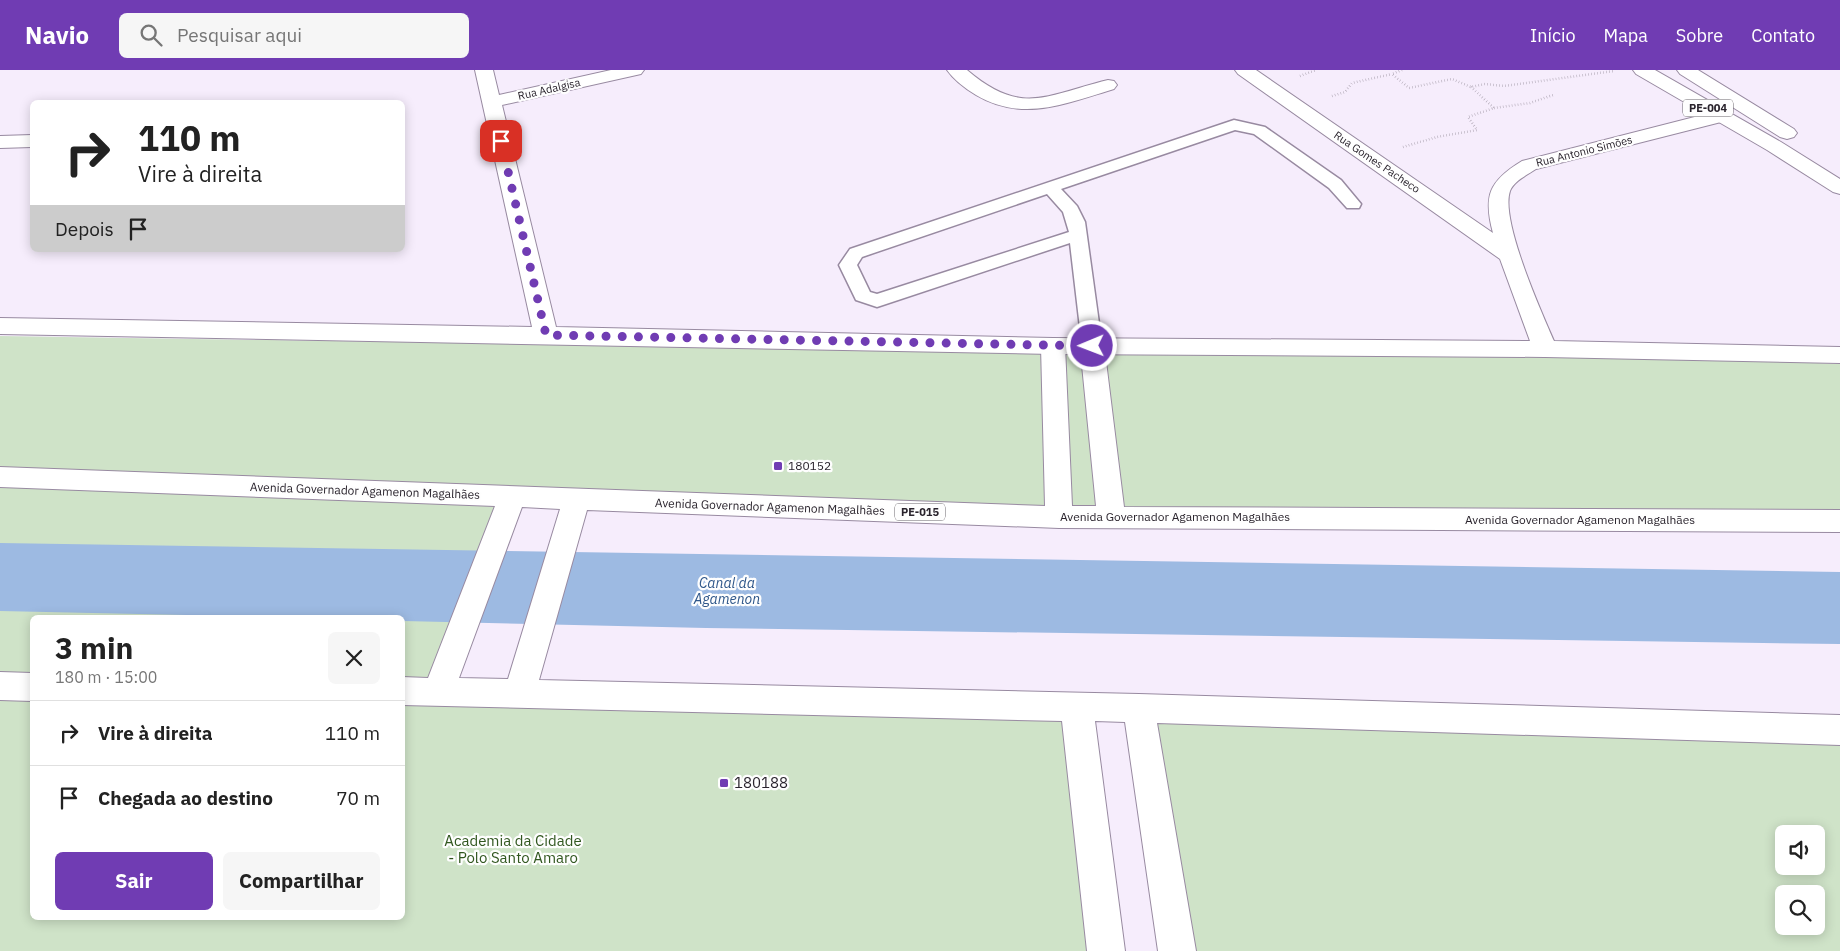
<!DOCTYPE html>
<html lang="pt">
<meta charset="utf-8">
<style>
body{margin:0;font-family:"IBM Plex Sans",sans-serif;background:#f6f6f6;color:#222;height:100vh;display:flex;flex-direction:column;font-size:19px;white-space:nowrap}
*{box-sizing:border-box;margin:0}
p{font-size:16px;color:#767676}
.icon{flex:none;width:28px;height:28px;fill:none;stroke:currentColor;stroke-width:2;stroke-linecap:round;stroke-linejoin:round}
.map{position:relative;flex:1;overflow:hidden}
.details{position:absolute;left:30px;top:545px;width:375px;height:305px;display:flex;flex-direction:column;background:#fff;border-radius:8px;box-shadow:0 2px 12px #0003}
.details>*{flex:none}
.top-card{position:absolute;left:30px;top:30px;width:375px;height:152px;border-radius:8px;box-shadow:0 2px 12px #0003;background:#fff;color:#222;overflow:hidden}
.controls{position:absolute;left:1775px;top:755px;display:grid;gap:10px}
.controls a{display:grid;place-items:center;width:50px;height:50px;border-radius:8px;background:#fff;box-shadow:0 2px 12px #0003;font-size:25px}
.pin{position:absolute;display:grid;place-items:center;width:42px;height:42px;color:#fff;margin:-21px;border-radius:10px;box-shadow:0 2px 8px #0006}
.me{position:absolute;width:55px;margin:-28px;rotate:269deg;stroke-linejoin:round;filter:drop-shadow(0 0 4px #0008)}
.turn{display:flex;align-items:center;gap:18px;height:105px;padding:0 25px;font-size:22px}
.turn .icon{width:65px;height:65px;stroke-width:2.5}
.turn b{display:block;font-size:35px;line-height:42px}
.then{display:flex;align-items:center;height:48px;padding:0 25px;background:#0003;gap:10px;font-size:19px}
.round{display:grid;place-items:center;flex:none;width:52px;height:52px;border-radius:8px;background:#f6f6f6}
.overview{display:flex;align-items:center;justify-content:space-between;height:85px;padding:0 25px}
h1{font-size:30px;font-weight:700;line-height:38px}
.primary-button{display:flex;gap:10px;margin-top:auto;padding:10px 25px}
.primary-button a{flex:1;height:58px;border-radius:8px;background:#703cb3;color:#fff;font-size:20px;font-weight:700;line-height:58px;text-align:center}
.primary-button a+a{background:#f6f6f6;color:#222}
ul{padding:0;list-style:none}
li{display:flex;align-items:center;gap:15px;height:65px;padding:0 25px;border-top:1px solid #e0e0e0}
li div{flex:1}
li b{display:block;font-size:19px}
li em{font-style:normal}
header{display:flex;align-items:center;gap:30px;box-sizing:border-box;height:70px;padding:0 25px;background:#703cb3;color:#fff}
header strong{font-size:24px}
nav{display:flex;gap:28px;margin-inline-start:auto;font-size:18px}
.search{width:350px;height:45px;background:#f6f6f6;display:flex;align-items:center;gap:12px;box-sizing:border-box;padding:0 18px;border-radius:8px;color:#767676;font-size:19px}
.map>svg:first-child{display:block}
</style>
<header>
<strong>Navio</strong>
<div class="search"><svg class="icon" aria-label="search" viewBox="0 0 24 24"><circle cx="10" cy="10" r="6"/><path d="M15 15l6 6"/></svg>Pesquisar aqui</div>
<nav><a>Início</a><a>Mapa</a><a>Sobre</a><a>Contato</a></nav>
</header>
<div class="map">
<svg width="1840" height="881" viewBox="0 0 1840 881">
<rect width="100%" height="100%" fill="#f6edfc"/>
<path fill="#cfe3c8" fill-rule="evenodd" d="M0 266 1049 282H1559L1840 294V451L512 427 439 621 1077 638 1106 881H0ZM32 548H402V848H32Z
M1139 638 1840 660V881H1177ZM1784 764H1816V796H1784ZM1784 824H1816V856H1784Z"/>
<path fill="#9dbae2" d="M0 473 1840 502V574L706 558 403 551 402 548 274 547 0 541Z"/>
<g fill="none" stroke-linecap="round" stroke-linejoin="round">
<defs>
<path id="service" d="M1234 50 1265 57 1341 110 1361 134 1359 138H1347L1329 118 1254 64 1235 60 1061 119 1077 136 1085 152 1102 275 1099 280 1092 282 1085 280 1082 275 1070 173 877 237 856 230 839 195 850 179ZM1047 124 1063 142 1069 162 877 224 870 222 857 195 862 187Z"/>
<path id="minor" d="M475 0H493L499 25 611 0H644L641 4 502 35 556 257 1053 268 1530 271 1500 189 1238 4 1235 0H1256L1493 163C1483 126 1489 111 1522 91L1722 40 1729 42 1731 46 1729 50 1536 99C1527 105 1514 111 1510 121 1500 150 1541 241 1554 271L1840 277V293L1545 287 1053 284 0 264V248L532 257Z
M947 0H967C1022 47 1046 25 1108 10L1114 11 1117 15 1114 19C1067 33 1023 53 976 25 966 19 954 10 947 0Z
M32 65V77L0 78V66Z"/>
<path id="primary" d="M1633 0H1655L1781 72 1840 109V124L1833 122 1767 80 1636 4Z
M1677 0H1698L1794 59 1797 63 1794 67 1787 69 1780 67 1680 4Z"/>
<path id="trunk" d="M1092 267 1100 269 1104 275 1124 437 1840 440V462L1059 458 587 440 539 610 1139 624 1840 645V675L1157 653 1196 881H1158L1125 652 1095 651 1125 881H1087L1062 651 402 635V607L428 608 495 436 0 417V397L1045 436 1041 276 1045 270 1053 268 1061 270 1065 276 1072 436H1096L1080 275 1084 269ZM522 437 560 439 508 609 459 608Z
M0 602 32 603V631L0 630Z"/>
</defs>
<use href="#service" stroke="#988aa1" stroke-width="3"/>
<use href="#minor" stroke="#988aa1" stroke-width="2"/>
<use href="#primary" stroke="#988aa1" stroke-width="2"/>
<use href="#trunk" stroke="#988aa1" stroke-width="2"/>
<path stroke="#a39ba8" stroke-width="2.5" stroke-dasharray="0.5 2.5" stroke-linecap="butt" d="M1402 0 1392 4 1409 18 1452 9 1471 17 1485 14 1504 16 1614 1
M1300 6 1316 0
M1332 26 1345 22 1352 13 1392 4
M1494 38 1530 33 1553 25
M1403 77 1437 67 1477 60 1468 47 1494 38 1471 17"/>
<use href="#service" fill="#fff" fill-rule="evenodd"/>
<use href="#minor" fill="#fff" fill-rule="evenodd"/>
<use href="#primary" fill="#fff" fill-rule="evenodd"/>
<use href="#trunk" fill="#fff" fill-rule="evenodd"/>
</g>
<g fill="none" stroke-linecap="round" stroke-linejoin="round">
<path stroke="#703cb3" stroke-width="9" stroke-dasharray="0 16.2" d="M501 71 546 265 1092 276"/>
</g>
<g fill="#703cb3" stroke="#fefefe" stroke-width="2">
<rect x="773" y="391" width="10" height="10" rx="2.5"/>
<rect x="719" y="708" width="10" height="10" rx="2.5"/>
</g>
<g text-anchor="middle" stroke-width="4.5" stroke-linejoin="round" paint-order="stroke">
<g font-size="11" fill="#29232c" stroke="#fefefe">
<text transform="translate(549 19) rotate(-13)" y="4">Rua Adalgisa</text>
<text transform="translate(1584 81) rotate(-14)" y="4">Rua Antonio Simões</text>
<text transform="translate(1377 92) rotate(34)" y="4">Rua Gomes Pacheco</text>
</g>
<g fill="#fefefe" stroke="#69656b" stroke-width="1">
<rect x="1683" y="29.5" width="50" height="17" rx="4"/>
<rect x="895" y="433.5" width="50" height="17" rx="4"/>
</g>
<g font-size="11" font-weight="bold" fill="#29232c">
<text x="1708" y="42">PE-004</text>
<text x="920" y="446">PE-015</text>
</g>
<g font-size="12" fill="#29232c" stroke="#fefefe" text-anchor="start">
<text x="788" y="400">180152</text>
</g>
<g font-size="12" fill="#29232c" stroke="#fefefe">
<text transform="translate(365 421) rotate(2)" y="4">Avenida Governador Agamenon Magalhães</text>
<text transform="translate(770 437) rotate(2)" y="4">Avenida Governador Agamenon Magalhães</text>
<text x="1175" y="451">Avenida Governador Agamenon Magalhães</text>
<text x="1580" y="454">Avenida Governador Agamenon Magalhães</text>
</g>
<g font-size="14" font-style="italic" fill="#2f578a" stroke="#fefefe">
<text x="727" y="518">Canal da<tspan x="727" dy="16">Agamenon</tspan></text>
</g>
<g font-size="15" fill="#29232c" stroke="#fefefe" text-anchor="start">
<text x="734" y="718">180188</text>
</g>
<g font-size="15" fill="#31571f" stroke="#fefefe">
<text x="513" y="776">Academia da Cidade<tspan x="513" dy="17">- Polo Santo Amaro</tspan></text>
</g>
</g>
</svg>
<div class="controls">
<a><svg class="icon" aria-label="sound" viewBox="0 0 24 24"><path d="M4 9h4l5-4v14l-5-4H4zM17 9q2 3 0 6"/></svg></a>
<a><svg class="icon" aria-label="search" viewBox="0 0 24 24"><circle cx="10" cy="10" r="6"/><path d="M15 15l6 6"/></svg></a>
</div>
<div class="pin" style="left:501px;top:71px;background:#d93025"><svg class="icon" aria-label="arrive" viewBox="0 0 24 24"><path d="M6 21V4h12l-3 4 3 4H6"/></svg></div>
<svg class="me" style="left:1092px;top:276px" viewBox="-20 -20 40 40"><circle r="17" fill="#703cb3" stroke="#fff" stroke-width="3"/><path d="M0-11L8 9 0 5-8 9z" fill="#fff"/></svg>
<div class="top-card">
<div class="turn"><svg class="icon" aria-label="right" viewBox="0 0 24 24"><path d="M7 20v-9h11M14 6l5 5-5 5"/></svg><div><b>110 m</b>Vire à direita</div></div>
<div class="then">Depois<svg class="icon" aria-label="arrive" viewBox="0 0 24 24"><path d="M6 21V4h12l-3 4 3 4H6"/></svg></div>
</div>
<section class="details">
<div class="overview"><div><h1>3 min</h1><p>180 m · 15:00</p></div><a class="round"><svg class="icon" aria-label="close" viewBox="0 0 24 24"><path d="M6 6l12 12M18 6L6 18"/></svg></a></div>
<ul>
<li><svg class="icon" aria-label="right" viewBox="0 0 24 24"><path d="M7 20v-9h11M14 6l5 5-5 5"/></svg><div><b>Vire à direita</b></div><em>110 m</em></li>
<li><svg class="icon" aria-label="arrive" viewBox="0 0 24 24"><path d="M6 21V4h12l-3 4 3 4H6"/></svg><div><b>Chegada ao destino</b></div><em>70 m</em></li>
</ul>
<div class="primary-button"><a>Sair</a><a>Compartilhar</a></div>
</section>
</div>
